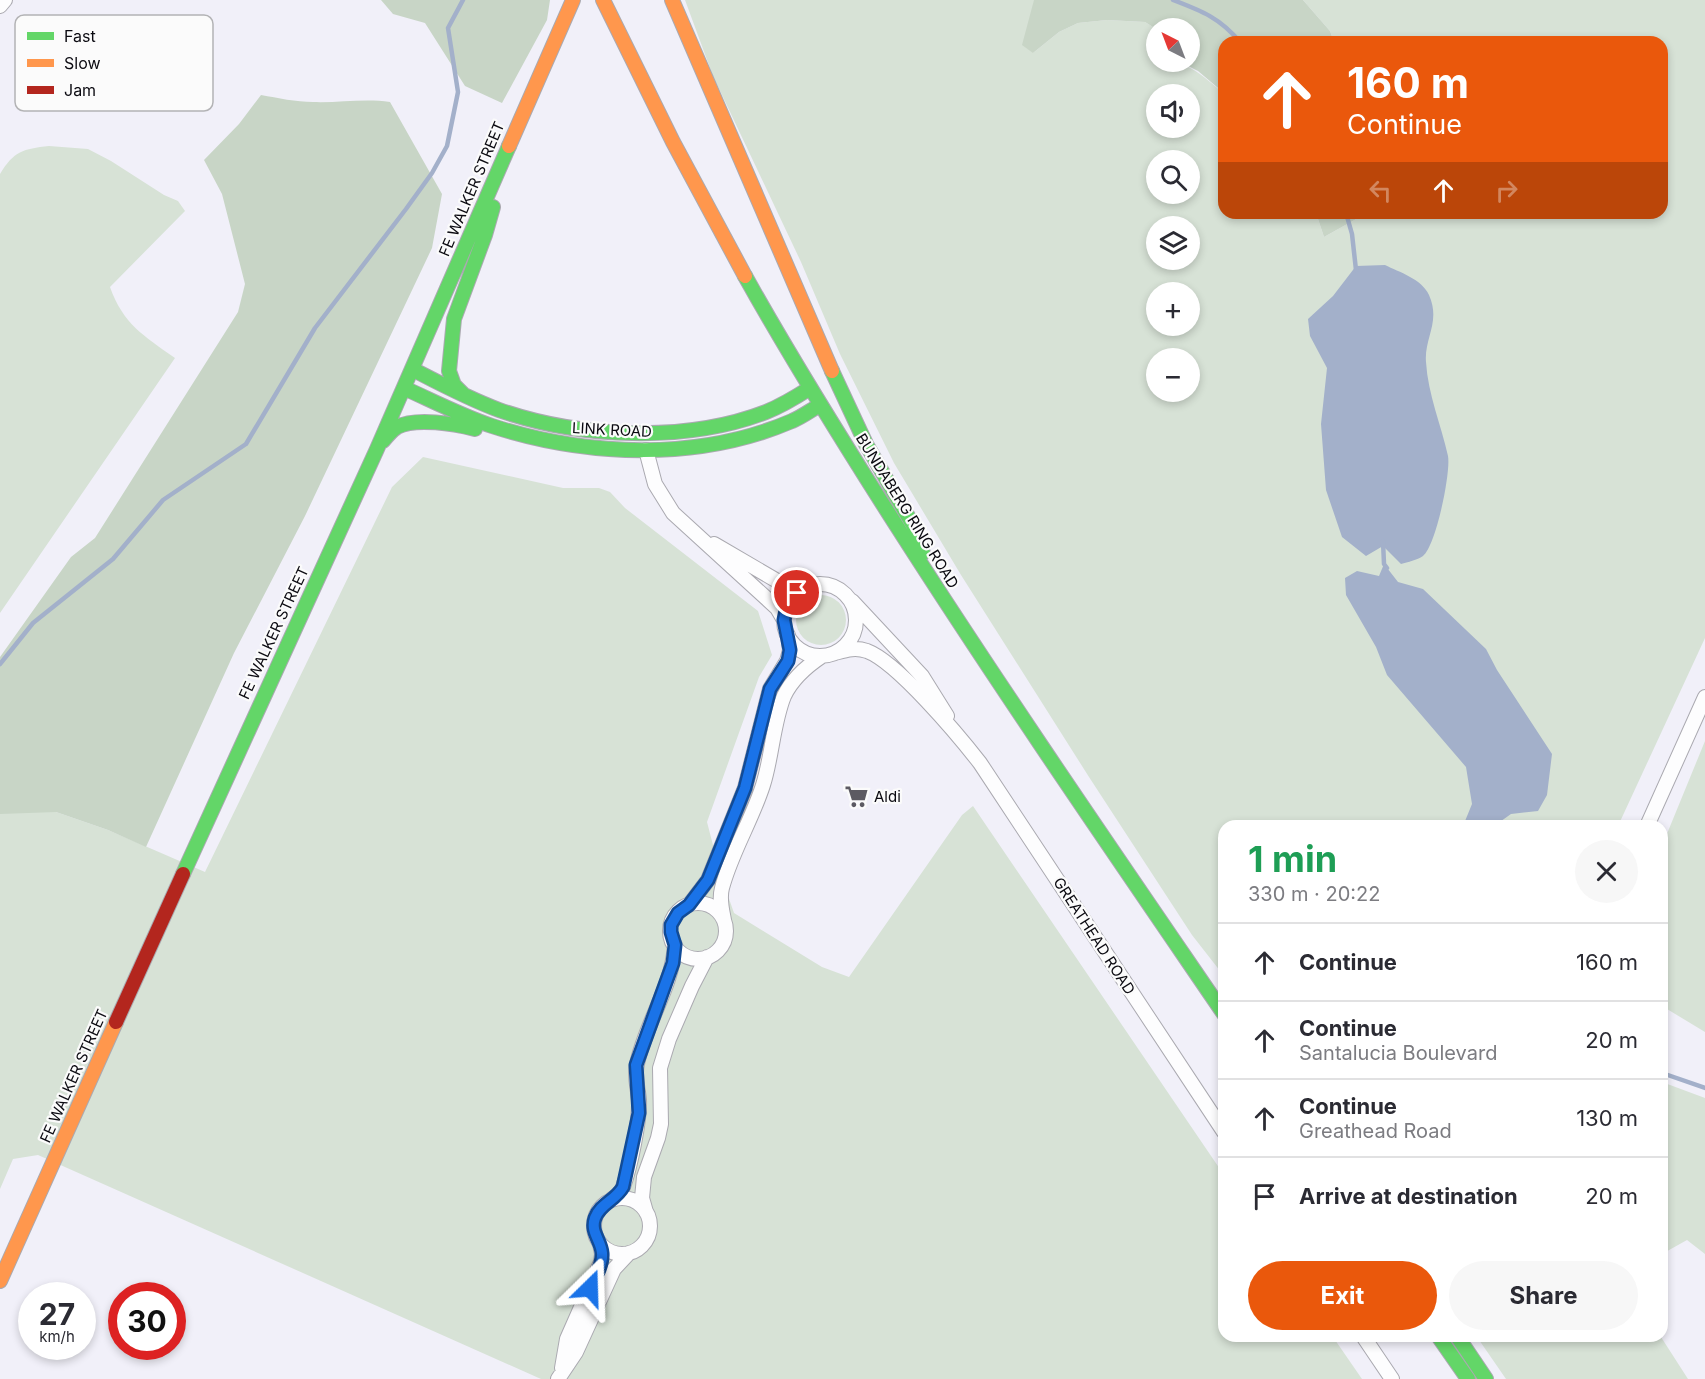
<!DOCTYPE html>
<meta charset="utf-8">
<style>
body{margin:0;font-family:Inter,sans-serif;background:#f7f7f7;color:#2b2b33;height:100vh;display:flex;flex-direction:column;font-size:22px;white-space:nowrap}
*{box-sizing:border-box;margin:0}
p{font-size:20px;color:#7c7c81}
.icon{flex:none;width:33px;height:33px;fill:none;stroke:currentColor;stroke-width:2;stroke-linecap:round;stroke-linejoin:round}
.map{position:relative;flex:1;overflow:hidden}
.drawer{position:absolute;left:1218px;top:820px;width:450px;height:522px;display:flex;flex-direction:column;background:#fff;border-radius:18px;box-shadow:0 3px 9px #0003}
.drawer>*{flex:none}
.guide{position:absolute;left:1218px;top:36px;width:450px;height:183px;border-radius:18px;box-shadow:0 3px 9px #0003;background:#ea580c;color:#fff;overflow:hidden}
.needle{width:39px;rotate:318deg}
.fabs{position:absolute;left:1146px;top:18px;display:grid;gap:12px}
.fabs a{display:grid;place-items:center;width:54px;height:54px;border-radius:50%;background:#fff;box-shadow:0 3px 9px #0003;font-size:30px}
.speed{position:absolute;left:18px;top:1282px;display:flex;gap:12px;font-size:30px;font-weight:700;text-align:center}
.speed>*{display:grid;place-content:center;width:78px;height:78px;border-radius:50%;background:#fff;box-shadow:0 3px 9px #0003;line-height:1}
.speed small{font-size:15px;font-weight:400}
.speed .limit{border:9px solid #d22;background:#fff;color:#111}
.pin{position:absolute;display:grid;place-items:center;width:51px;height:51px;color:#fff;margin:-26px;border:3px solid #fff;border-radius:50%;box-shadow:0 2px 6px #0007}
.me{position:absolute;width:66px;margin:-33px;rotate:22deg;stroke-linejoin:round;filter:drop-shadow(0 0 4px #0008)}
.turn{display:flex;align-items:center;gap:21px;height:126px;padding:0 30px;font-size:27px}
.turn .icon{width:78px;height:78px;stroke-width:2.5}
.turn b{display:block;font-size:42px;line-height:51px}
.lanes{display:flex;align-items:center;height:57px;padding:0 30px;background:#0003;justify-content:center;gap:30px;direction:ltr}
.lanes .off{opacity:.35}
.round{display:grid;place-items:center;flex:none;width:63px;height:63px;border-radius:32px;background:#f7f7f7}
.headline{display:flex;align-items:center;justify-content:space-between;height:102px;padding:0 30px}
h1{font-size:36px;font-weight:700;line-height:45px;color:#1e9e55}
.primary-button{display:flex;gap:12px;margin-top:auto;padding:12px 30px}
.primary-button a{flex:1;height:69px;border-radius:36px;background:#ea580c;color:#fff;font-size:24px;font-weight:700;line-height:69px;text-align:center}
.primary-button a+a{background:#f7f7f7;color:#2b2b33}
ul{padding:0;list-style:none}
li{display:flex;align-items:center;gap:18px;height:78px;padding:0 30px;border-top:2px solid #e1e1e2}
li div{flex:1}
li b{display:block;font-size:22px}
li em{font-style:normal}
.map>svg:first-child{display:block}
</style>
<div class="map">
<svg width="1705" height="1379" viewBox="0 0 1705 1379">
<rect width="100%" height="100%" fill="#f1f0f9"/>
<path fill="#d7e2d6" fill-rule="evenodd" d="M685 0H1034L1033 53 1059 32 1078 23 1107 20 1145 22 1156 29V62C1193 62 1196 72 1224 93V213H1316L1324 237 1367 213H1662V42H1334L1330 31 1303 0H1705V638L1618 826H1224V976L1192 935 1089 777 961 575 894 463 840 354 801 262 713 76ZM1156 94H1190V128H1156ZM1156 160H1190V194H1156ZM1156 226H1190V260H1156ZM1156 292H1190V326H1156ZM1156 358H1190V392H1156Z
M49 146 88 149 111 161 164 195 178 201 185 211 110 287C123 324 144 336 175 358L0 613V174C14 151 23 149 49 146Z
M423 457 563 488H599L610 492 625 508 758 611 772 655 759 677 707 822 721 876 734 913 822 967 849 977 962 815 973 806 1224 1175V1336L1333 1337 1362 1379H541L38 1155 13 1159 0 1189V812H56L108 830 205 872 392 487Z
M796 620a25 25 0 1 1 50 0a25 25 0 1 1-50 0Z
M1705 741V1032L1662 1006V846Z
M1662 1082 1705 1098V1254L1687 1240 1662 1254Z
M1477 1337H1661L1688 1379H1506Z"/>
<path fill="#c8d5c6" d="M381 0H550L547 20 502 103 465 86 425 23 393 14Z
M1034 0H1303L1330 31 1334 42H1224V93L1198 71 1180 62H1190V28L1156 29 1145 22 1107 20 1078 23 1059 32 1033 53 1022 45Z
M261 95C278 98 296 102 313 102 339 103 365 98 390 102L442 194 432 248 305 516 234 653 146 847 108 830 56 812 0 814V657L71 557 95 538 238 312 245 284 222 194 204 160 239 124Z
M1316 213H1367L1324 237Z"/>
<path fill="#a3b0ca" d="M1385 265C1399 272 1422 279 1429 295 1441 322 1424 338 1426 362 1428 395 1441 424 1448 456 1451 472 1436 546 1423 556 1417 560 1408 562 1401 564L1383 546 1366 556 1342 537 1326 490 1321 424 1327 368 1310 336 1308 319 1333 296 1356 266Z
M1384 564 1398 582 1423 589 1486 649 1497 670 1552 754 1547 795 1538 811 1511 814 1494 826H1463L1472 804 1466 767 1387 675 1376 647 1346 595 1345 578 1357 571 1379 576Z"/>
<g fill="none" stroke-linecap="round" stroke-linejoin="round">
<path stroke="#a3b0ca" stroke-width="4.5" d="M1173 0C1202 11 1220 18 1240 42
M1346 213 1352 234 1356 270
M1383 541 1384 564 1387 568
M0 664 33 623 113 559 163 500 246 444 315 328 406 209 432 173 447 146 458 92 448 28 463 0
M1662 1073 1705 1088"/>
<defs>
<path id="street" d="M0 6 5 0
M646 450 655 484 673 513 777 608 784 620
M714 544 791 589 805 588
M784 620a36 36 0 1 1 72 0a36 36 0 1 1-72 0Z
M852 601 922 676 947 716
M835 653C846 650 855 647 867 651 897 662 959 736 980 763L1224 1132
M1647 826 1705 697
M670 931a28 28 0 1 1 56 0a28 28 0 1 1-56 0Z
M689 905 708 880 745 788 770 689 787 661 790 650 788 635
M724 920C722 909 719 899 722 888 731 853 752 820 763 785 772 757 773 723 784 696 792 679 807 666 822 656
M594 1226a28 28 0 1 1 56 0a28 28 0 1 1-56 0Z
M611 1200C616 1196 621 1193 623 1187 630 1168 640 1120 639 1100 638 1088 634 1076 637 1064 646 1022 672 988 675 945
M646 1212 642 1198 644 1177 658 1138 661 1124 660 1068 669 1039 692 986 707 957
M1363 1336 1392 1379
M562 1368 567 1339 601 1262 602 1254 600 1244
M558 1379 576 1352 614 1269 629 1253"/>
<path id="fast" d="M745 276C793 362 845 445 898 528 1003 692 1114 853 1224 1014
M412 369C441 384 469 399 499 410 579 438 686 443 766 412 781 406 796 397 810 388
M832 371 866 444 913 525 923 553
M404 388C433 401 462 416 492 426 588 457 699 461 792 421 802 417 811 410 820 405
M463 394 454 385 449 371 454 319 485 235 493 207
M383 441C387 436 391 431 397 427 416 417 455 424 475 429
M183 874 377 449 509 146
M1438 1336 1468 1379
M1457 1336 1486 1379"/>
<path id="slow" d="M603 0 673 142 745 276
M672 0 832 371
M509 146 573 0
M0 1281 116 1022"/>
<path id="jam" d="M116 1022 183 874"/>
</defs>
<use href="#street" stroke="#aaa9b0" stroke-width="16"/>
<use href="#fast" stroke="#aaa9b0" stroke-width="16"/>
<use href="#slow" stroke="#aaa9b0" stroke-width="16"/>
<use href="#jam" stroke="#aaa9b0" stroke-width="16"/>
<use href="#street" stroke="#fdfdfe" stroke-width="14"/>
<use href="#fast" stroke="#63d668" stroke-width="14"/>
<use href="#slow" stroke="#ff974d" stroke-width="14"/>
<use href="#jam" stroke="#b3261e" stroke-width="14"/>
</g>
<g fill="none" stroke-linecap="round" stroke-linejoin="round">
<defs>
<path id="route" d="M590 1288C595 1278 603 1265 602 1253 601 1240 590 1232 595 1218 600 1204 616 1200 623 1187L639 1113 636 1065 673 963 675 945 671 932V925L678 913 689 905 708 880 745 788 770 689 788 661 790 650 784 620 786 610 797 593"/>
</defs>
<use href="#route" stroke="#114b97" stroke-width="15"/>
<use href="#route" stroke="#1a73e8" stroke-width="10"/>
</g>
<defs>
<symbol id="supermarket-bare" viewBox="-9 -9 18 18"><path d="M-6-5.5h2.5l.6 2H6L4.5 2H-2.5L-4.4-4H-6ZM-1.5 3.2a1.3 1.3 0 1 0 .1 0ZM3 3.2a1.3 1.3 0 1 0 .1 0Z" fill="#5c5a62" stroke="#fbfbfb" stroke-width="2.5" paint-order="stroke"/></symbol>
</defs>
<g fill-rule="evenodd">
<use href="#supermarket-bare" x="840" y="780" width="33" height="33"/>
</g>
<g text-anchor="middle" stroke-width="4.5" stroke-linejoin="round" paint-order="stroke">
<g font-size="15" fill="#0b0a11" stroke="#fbfbfb">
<text transform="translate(472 189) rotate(-67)" y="5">FE WALKER STREET</text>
<text transform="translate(612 430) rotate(3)" y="5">LINK ROAD</text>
<text transform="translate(907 511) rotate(58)" y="5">BUNDABERG RING ROAD</text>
<text transform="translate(274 633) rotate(-65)" y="5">FE WALKER STREET</text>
<text transform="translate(1094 936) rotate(57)" y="5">GREATHEAD ROAD</text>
<text transform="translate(74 1076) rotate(-66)" y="5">FE WALKER STREET</text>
</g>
<g font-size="15" fill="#0b0a11" stroke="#fbfbfb" text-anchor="start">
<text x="874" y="802">Aldi</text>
</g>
</g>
<rect x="15" y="15" width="198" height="96" rx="9" fill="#fbfbfb" stroke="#b3b3b5" stroke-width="1.5"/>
<rect x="27" y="32" width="27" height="8" fill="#63d668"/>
<rect x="27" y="59" width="27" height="8" fill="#ff974d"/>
<rect x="27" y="86" width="27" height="8" fill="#b3261e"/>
<g font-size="16" fill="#0b0a11">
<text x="64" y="42">Fast</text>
<text x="64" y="69">Slow</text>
<text x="64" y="96">Jam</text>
</g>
</svg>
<div class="fabs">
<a><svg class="needle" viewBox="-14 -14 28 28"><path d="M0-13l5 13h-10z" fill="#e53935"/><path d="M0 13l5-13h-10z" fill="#7c7c81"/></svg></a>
<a><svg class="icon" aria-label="sound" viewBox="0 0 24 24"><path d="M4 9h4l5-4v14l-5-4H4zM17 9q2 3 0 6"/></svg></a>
<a><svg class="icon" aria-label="search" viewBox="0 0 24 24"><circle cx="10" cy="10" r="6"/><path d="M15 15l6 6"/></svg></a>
<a><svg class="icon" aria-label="layers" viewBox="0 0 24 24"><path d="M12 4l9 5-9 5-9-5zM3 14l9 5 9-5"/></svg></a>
<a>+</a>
<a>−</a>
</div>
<div class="speed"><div>27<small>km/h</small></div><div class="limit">30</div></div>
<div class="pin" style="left:797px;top:593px;background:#d93025"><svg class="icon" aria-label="arrive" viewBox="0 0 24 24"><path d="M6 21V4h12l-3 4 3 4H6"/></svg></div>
<svg class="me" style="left:590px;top:1288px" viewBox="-20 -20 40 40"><path d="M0-17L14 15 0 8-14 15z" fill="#1a73e8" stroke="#fff" stroke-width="4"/></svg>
<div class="guide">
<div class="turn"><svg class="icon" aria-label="ahead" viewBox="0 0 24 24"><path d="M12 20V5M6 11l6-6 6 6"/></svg><div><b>160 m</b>Continue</div></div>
<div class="lanes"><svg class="icon off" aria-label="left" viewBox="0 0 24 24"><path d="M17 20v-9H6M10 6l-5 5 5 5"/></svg><svg class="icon" aria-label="ahead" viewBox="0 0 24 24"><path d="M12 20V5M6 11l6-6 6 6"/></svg><svg class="icon off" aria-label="right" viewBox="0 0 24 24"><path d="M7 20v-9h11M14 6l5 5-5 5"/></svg></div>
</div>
<section class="drawer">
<div class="headline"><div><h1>1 min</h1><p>330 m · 20:22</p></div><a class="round"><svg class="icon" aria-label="close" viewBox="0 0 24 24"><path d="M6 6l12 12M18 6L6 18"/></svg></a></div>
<ul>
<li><svg class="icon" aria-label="ahead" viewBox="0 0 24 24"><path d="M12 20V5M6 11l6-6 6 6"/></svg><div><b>Continue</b></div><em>160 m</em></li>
<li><svg class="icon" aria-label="ahead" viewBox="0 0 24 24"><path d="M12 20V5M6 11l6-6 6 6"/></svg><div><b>Continue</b><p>Santalucia Boulevard</p></div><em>20 m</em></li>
<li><svg class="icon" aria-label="ahead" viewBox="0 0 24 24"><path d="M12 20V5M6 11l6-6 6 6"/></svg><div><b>Continue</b><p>Greathead Road</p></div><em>130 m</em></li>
<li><svg class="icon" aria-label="arrive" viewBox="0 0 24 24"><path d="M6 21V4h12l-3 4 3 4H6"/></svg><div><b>Arrive at destination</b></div><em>20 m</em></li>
</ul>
<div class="primary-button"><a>Exit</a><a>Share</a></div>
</section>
</div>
